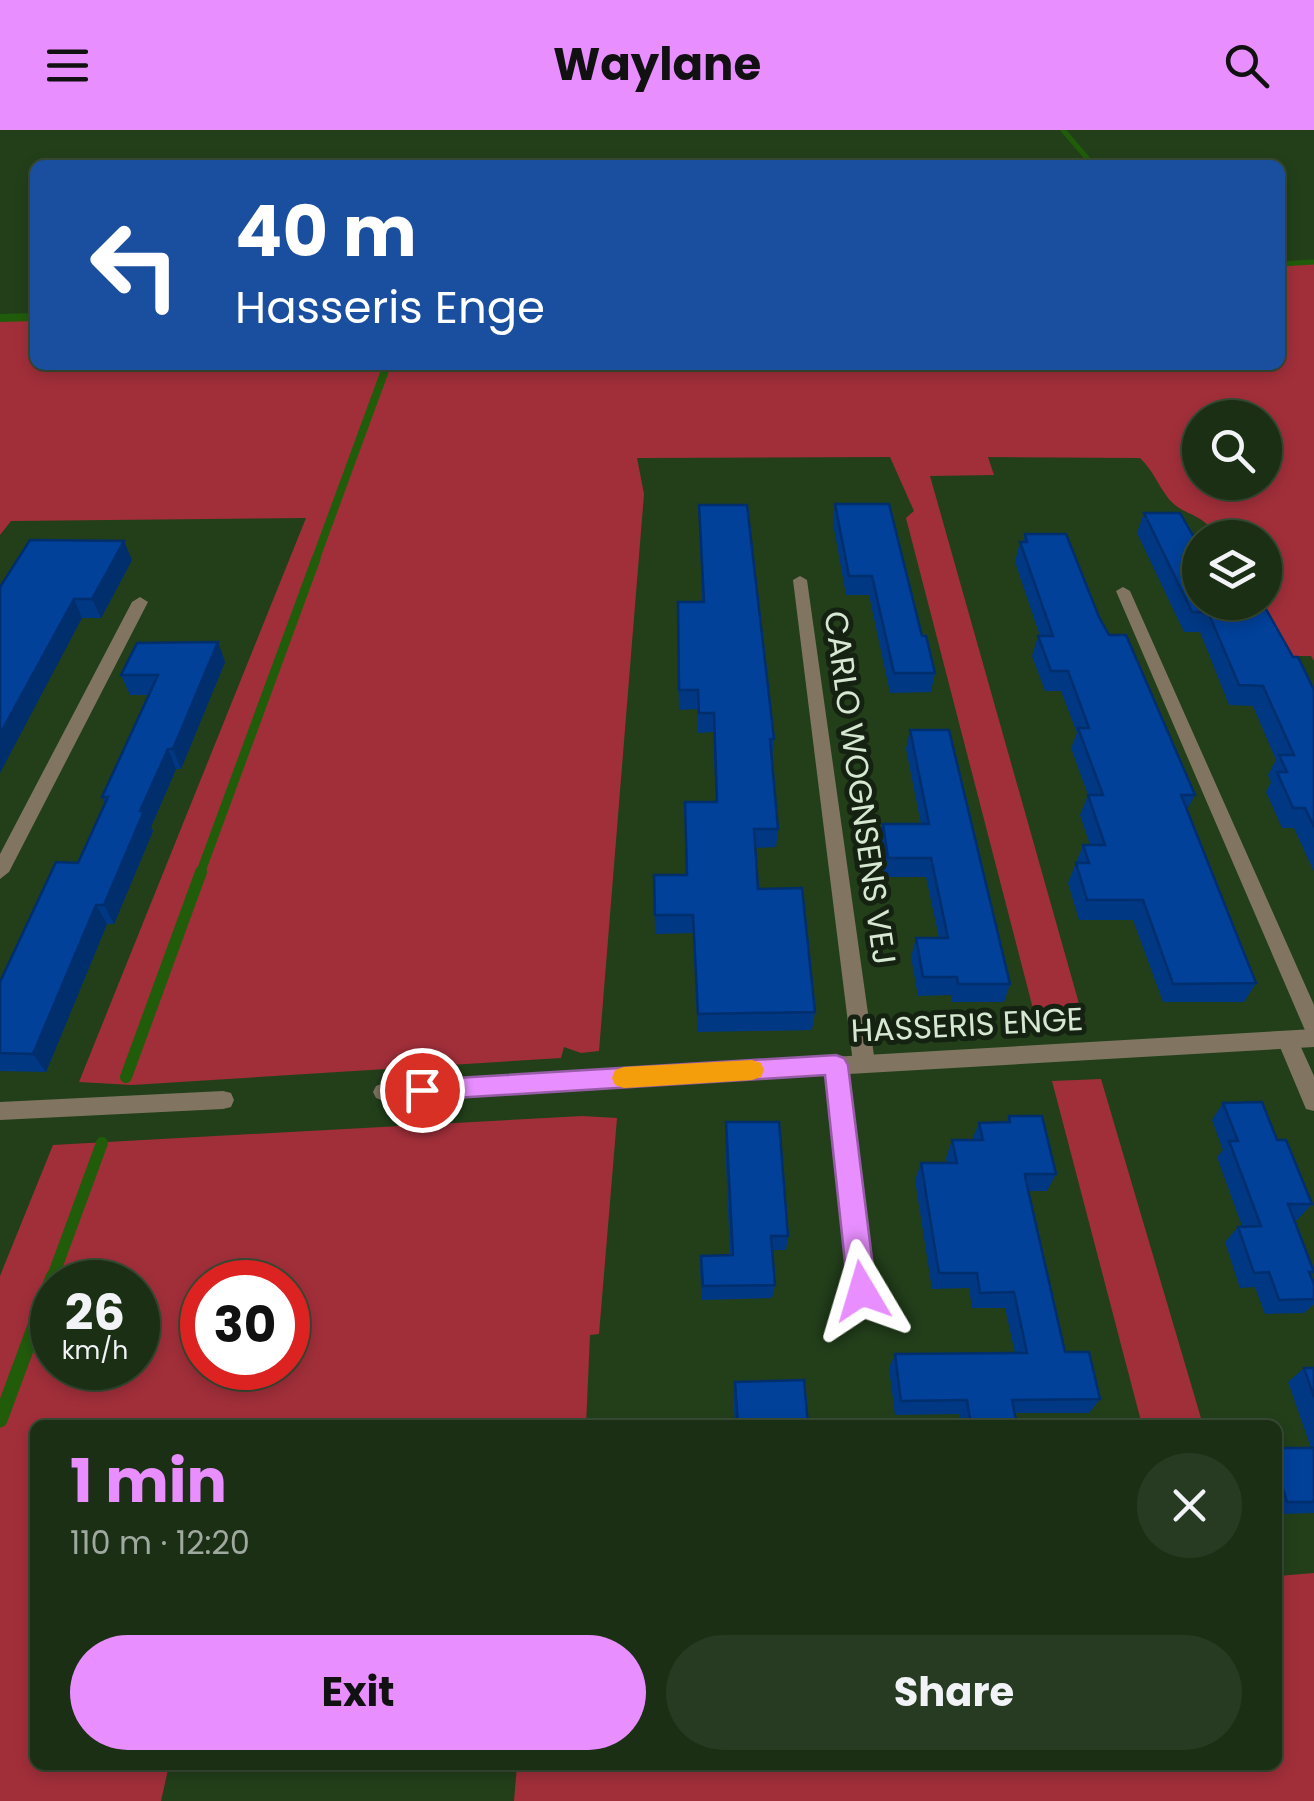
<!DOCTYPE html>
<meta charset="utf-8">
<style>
body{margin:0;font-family:Poppins,sans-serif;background:#273b22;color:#f1f3f6;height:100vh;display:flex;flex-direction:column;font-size:38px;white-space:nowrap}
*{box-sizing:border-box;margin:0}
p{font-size:32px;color:#9fa9a0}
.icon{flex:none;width:55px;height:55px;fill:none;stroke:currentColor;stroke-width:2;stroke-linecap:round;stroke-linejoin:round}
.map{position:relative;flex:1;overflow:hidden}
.side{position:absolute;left:30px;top:1290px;width:1252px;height:350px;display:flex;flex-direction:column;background:#1a2f14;border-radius:15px;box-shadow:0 5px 15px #0003,0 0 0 2px #384a34}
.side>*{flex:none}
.hud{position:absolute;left:30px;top:30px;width:1255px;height:210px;border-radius:15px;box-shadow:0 5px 15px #0003,0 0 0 2px #384a34;background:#1a4fa0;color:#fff;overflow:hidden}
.fabs{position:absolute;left:1182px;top:270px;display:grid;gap:20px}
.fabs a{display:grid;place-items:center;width:100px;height:100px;border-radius:50%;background:#1a2f14;box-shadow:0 5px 15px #0003,0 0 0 2px #384a34;font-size:50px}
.speed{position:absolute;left:30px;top:1130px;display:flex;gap:20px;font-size:50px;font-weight:700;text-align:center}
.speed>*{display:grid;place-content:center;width:130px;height:130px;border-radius:50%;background:#1a2f14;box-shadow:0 5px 15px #0003,0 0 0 2px #384a34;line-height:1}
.speed small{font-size:25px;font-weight:400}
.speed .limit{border:15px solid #d22;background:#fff;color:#111}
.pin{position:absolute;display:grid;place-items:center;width:85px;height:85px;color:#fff;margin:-42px;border:5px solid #fff;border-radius:50%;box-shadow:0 2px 10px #0007}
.me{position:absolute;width:110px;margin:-55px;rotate:353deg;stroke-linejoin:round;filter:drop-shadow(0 0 8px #0008)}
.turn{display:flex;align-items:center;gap:35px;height:210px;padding:0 40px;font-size:45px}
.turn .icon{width:130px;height:130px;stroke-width:2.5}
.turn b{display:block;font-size:70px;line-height:85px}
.round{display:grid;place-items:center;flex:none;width:105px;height:105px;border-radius:52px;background:#273b22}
.overview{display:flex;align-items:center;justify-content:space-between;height:170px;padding:0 40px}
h1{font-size:60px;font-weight:700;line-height:75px;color:#e88eff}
.action{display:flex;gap:20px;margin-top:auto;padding:20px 40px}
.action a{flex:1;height:115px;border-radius:60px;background:#e88eff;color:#111;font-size:40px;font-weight:700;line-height:115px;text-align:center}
.action a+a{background:#273b22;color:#f1f3f6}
header{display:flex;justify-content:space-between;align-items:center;height:130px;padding:0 40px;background:#e88eff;color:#111;font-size:45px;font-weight:700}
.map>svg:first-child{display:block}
</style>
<header><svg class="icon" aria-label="menu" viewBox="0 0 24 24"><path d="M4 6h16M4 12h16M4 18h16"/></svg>Waylane<svg class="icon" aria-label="search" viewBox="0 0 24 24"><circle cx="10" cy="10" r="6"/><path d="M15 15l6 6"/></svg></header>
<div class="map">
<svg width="1314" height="1671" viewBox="0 0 1314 1671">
<rect width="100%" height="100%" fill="#223f1a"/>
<path fill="#a12f3a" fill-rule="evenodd" d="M1314 130V531L1311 526H1288L1258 473 1265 472V408L1217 407C1203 382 1182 386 1168 368 1157 353 1154 342 1140 328L988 327 994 345 930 346 1085 895 1038 898 906 388 914 381 890 327 637 328 644 364 599 921 581 923 564 917 561 928 132 955 79 952 306 388 11 391 0 405V190L35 189V235H1280V132ZM1200 288H1265V352H1200Z
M1101 949 1203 1295H1142L1052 951Z
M582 986 617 988 599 1204 590 1205 586 1295H35V1635H169L161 1671H0V1146L53 1015ZM138 1152V1238H52V1152ZM202 1152H288V1238H202Z
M1314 1443V1671H514L517 1635H1278V1446Z"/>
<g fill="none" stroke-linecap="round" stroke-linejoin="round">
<path stroke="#215c0b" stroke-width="5" d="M1063 0 1093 35
M1280 134 1314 132
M0 188 35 187"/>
<path stroke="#215c0b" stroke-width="8" d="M0 188 35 187
M315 431 387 235"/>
<path stroke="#215c0b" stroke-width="9" d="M200 744 316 429"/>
<path stroke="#215c0b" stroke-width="12" d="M126 947 201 742
M52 1149 102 1013"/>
<path stroke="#215c0b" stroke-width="15" d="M0 1290 53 1147"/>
<path fill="#817562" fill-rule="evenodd" d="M800 446 807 450 875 933 872 939 864 942 856 939 853 933 793 450Z
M1123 457 1130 461 1314 875V906L1307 904 1304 898 1116 461Z
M140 467 148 472 9 742 0 749V724L132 472Z
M1288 901 1295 904 1314 946V981L1306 979 1277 910 1281 904Z
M836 926 844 929 847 935 874 1161 871 1169 862 1173 853 1169 850 1161 825 935 828 929Z"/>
<path fill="#817562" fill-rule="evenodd" d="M1314 899V917L384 971 376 968 373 962 376 956 384 953Z
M223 961 231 963 234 970 231 977 223 979 0 990V972Z"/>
</g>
<path fill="#013884" d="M835 374 922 506 935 543 931 562 890 563 869 465H846L833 393Z
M699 375 774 609 772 628 778 699 776 717 755 718 758 759 815 882 812 900 698 902 693 803 655 804 654 745H686L685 672H716L713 602 698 603 697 579 679 580 677 491 702 472Z
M1144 383 1200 472 1293 527 1314 560V742L1294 698H1282L1266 662 1271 652 1268 645 1276 630 1253 576 1229 575 1200 502H1184L1137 403Z
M1025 404 1099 487 1195 665 1187 680 1256 853 1244 872H1163L1133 790H1079L1068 753 1083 715H1090L1080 685 1088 665 1071 618 1077 603 1061 561H1045L1032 526 1038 506H1040L1015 432 1020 412H1023Z
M132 430 101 488H82L0 457Z
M225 532 181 639H176L151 697 153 701 114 794H107L46 942 0 941V852L78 733 105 674 102 667 149 565H130L121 545Z
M910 600 1010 854 1004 872H952L951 865 918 866 911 827 916 808H939L926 747H884L879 713 883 694H921L906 619Z
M1223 973 1277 1010 1312 1074 1297 1090H1294L1314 1142 1311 1145 1314 1154V1174L1304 1183 1265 1184 1255 1157 1240 1158 1225 1112 1238 1097 1242 1096 1217 1027 1223 1020 1212 990Z
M1009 986 1056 1044 1047 1061H1028L1065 1222 1100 1269 1089 1283H1015L1018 1295H961L959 1284 895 1285 889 1238 895 1224 1015 1223 1005 1178H972L969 1158 932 1159 915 1050 921 1033H947L946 1028 952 1010H972L979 993 1006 992Z
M726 992 788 1106 786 1120H772L775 1155 772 1168 702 1170 700 1140 701 1126H730L725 1008Z
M1304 1238H1314V1383L1278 1384V1318H1311L1288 1252Z
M735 1252 808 1295H735L733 1265Z"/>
<path fill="#012e6c" d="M124 411 132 430 101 488 92 469Z
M74 469 82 488 0 643V604Z
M218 512 225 532 181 639 173 619Z
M168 619 176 639 151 697 153 701 114 794 104 775 140 681Z
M96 775 107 794 46 942 33 924Z"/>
<path fill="#01419a" stroke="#012e6c" stroke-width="2.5" d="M835 374H889L922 506H926L935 543H894L872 446H849Z
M699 375H747L774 609H770L778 699H754L758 759 802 758 815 882 698 884 693 785H655L654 745H687L685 672H717L714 583H699L698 560H679L678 472H704Z
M1144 383H1180L1200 418V472H1262L1293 527H1298L1314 560V697L1305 678H1293L1277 642H1287L1279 625H1294L1263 556 1239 555 1208 482H1192Z
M1025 404H1066L1099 487 1109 505H1126L1195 665H1181L1256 853 1173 854 1143 770H1087L1076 733H1089L1083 715H1105L1088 665H1103L1078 598H1089L1068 541H1051L1038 506H1053L1020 412H1027Z
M30 410 124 411 92 469H74L0 604V457Z
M218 512 173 619H168L140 681H144L104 775H96L33 924 0 923V852L56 732 78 733 108 667H102L158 545H121L137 513Z
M910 600H949L1010 854H958L957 847H923L916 808H948L931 728H888L883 694H929Z
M1262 972 1277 1010H1286L1312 1074H1288L1314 1142H1309L1314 1154V1169L1279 1170 1269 1142 1254 1143 1238 1097 1261 1096 1229 1011H1238L1223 973Z
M1009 986H1042L1056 1044H1025L1026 1051 1065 1222H1089L1100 1269 1012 1270 1017 1295H971L967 1270 901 1271 895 1224 1027 1223 1014 1162 980 1163 977 1143H939L921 1033H957L952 1010H983L979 993 1010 992Z
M726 992H779L788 1106H771L775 1155 703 1156 701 1126 733 1125Z
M1304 1238H1314V1267Z
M804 1250 808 1295H738L735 1252Z
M1278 1318H1314V1372H1287L1278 1342Z"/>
<path fill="#e88eff" stroke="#975ca6" stroke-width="2.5" d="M836 925 844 928 848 935 876 1161 872 1170 862 1174 852 1170 848 1161 825 945 422 970 413 967 410 960 413 953 422 950Z"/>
<path fill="#f59e0b" d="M752 930 761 933 764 940 761 947 752 950 624 958 615 955 612 948 615 940 624 937Z"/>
<g text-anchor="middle" stroke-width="10" stroke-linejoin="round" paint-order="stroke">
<g font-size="32" fill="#d6e8d2" stroke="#152212">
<text transform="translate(860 658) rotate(82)" y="11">CARLO WOGNSENS VEJ</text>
<text transform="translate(967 895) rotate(-3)" y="11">HASSERIS ENGE</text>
</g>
</g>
</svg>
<div class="fabs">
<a><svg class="icon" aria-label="search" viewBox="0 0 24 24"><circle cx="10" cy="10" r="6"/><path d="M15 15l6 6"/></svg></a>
<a><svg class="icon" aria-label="layers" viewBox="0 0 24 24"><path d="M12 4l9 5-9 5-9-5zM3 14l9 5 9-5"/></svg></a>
</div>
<div class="speed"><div>26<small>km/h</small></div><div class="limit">30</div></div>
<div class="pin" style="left:422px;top:960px;background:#d93025"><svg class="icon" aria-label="arrive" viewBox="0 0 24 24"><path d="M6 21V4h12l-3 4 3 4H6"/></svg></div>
<svg class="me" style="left:862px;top:1161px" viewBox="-20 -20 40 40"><path d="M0-17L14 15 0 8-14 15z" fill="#e88eff" stroke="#fff" stroke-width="4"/></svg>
<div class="hud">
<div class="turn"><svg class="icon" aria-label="left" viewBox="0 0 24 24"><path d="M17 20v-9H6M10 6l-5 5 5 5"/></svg><div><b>40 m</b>Hasseris Enge</div></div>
</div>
<section class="side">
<div class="overview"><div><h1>1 min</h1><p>110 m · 12:20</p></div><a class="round"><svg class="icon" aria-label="close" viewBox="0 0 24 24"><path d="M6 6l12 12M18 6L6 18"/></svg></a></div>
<div class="action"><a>Exit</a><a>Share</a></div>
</section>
</div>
